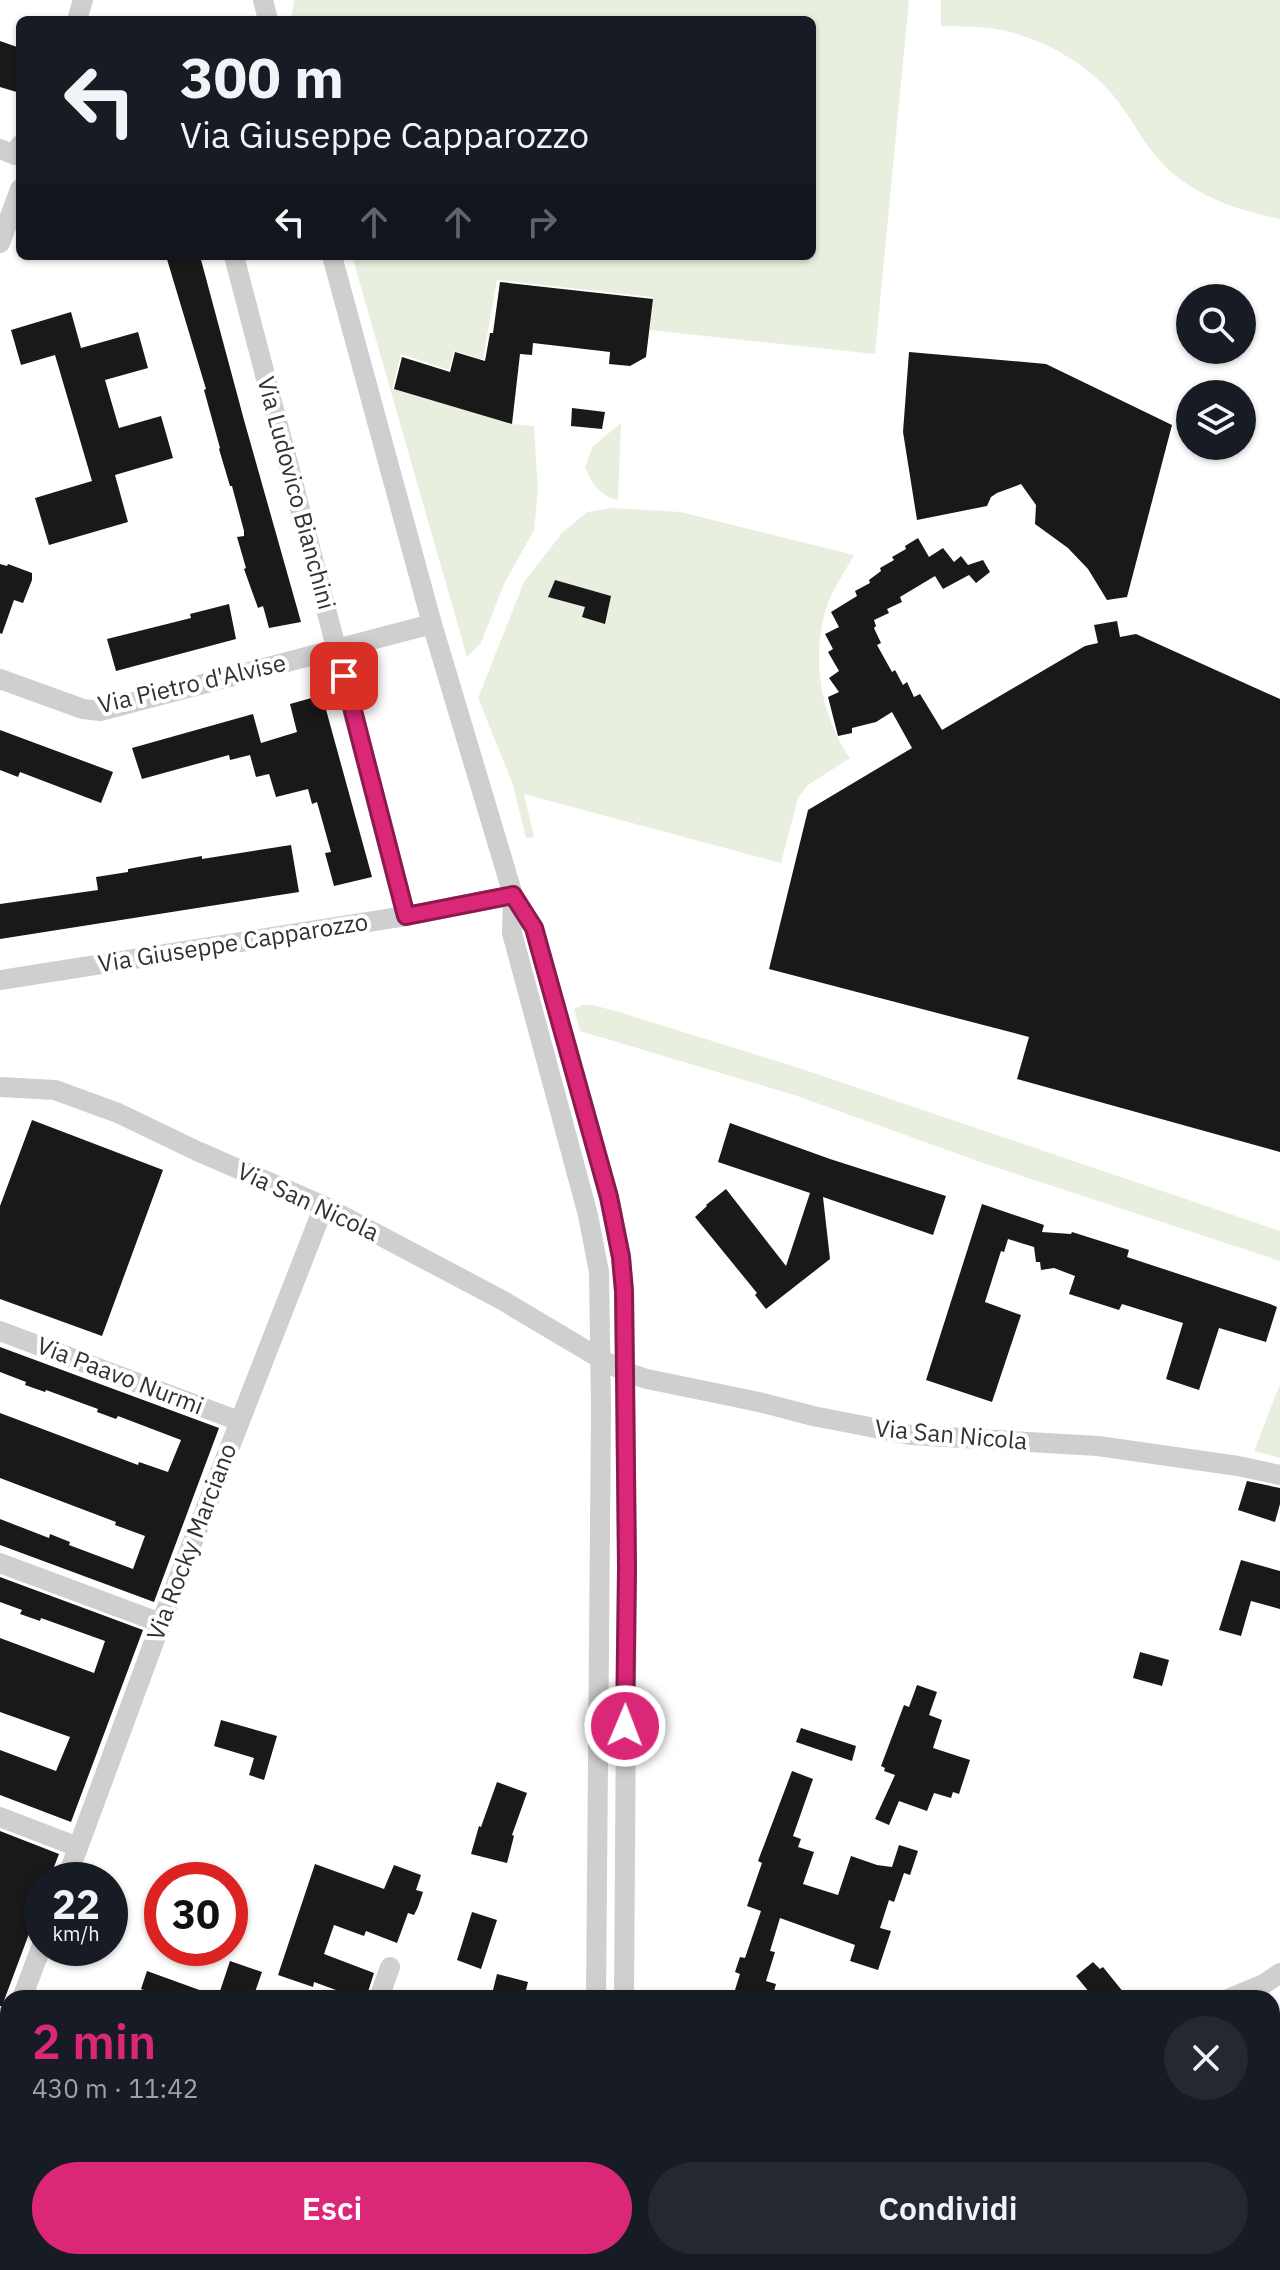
<!DOCTYPE html>
<html lang="it">
<meta charset="utf-8">
<style>
body{margin:0;font-family:"IBM Plex Sans",sans-serif;background:#242831;color:#f1f3f6;height:100vh;display:flex;flex-direction:column;font-size:30px;white-space:nowrap}
*{box-sizing:border-box;margin:0}
p{font-size:26px;color:#9ea1a6}
.icon{flex:none;width:44px;height:44px;fill:none;stroke:currentColor;stroke-width:2;stroke-linecap:round;stroke-linejoin:round}
.map{position:relative;flex:1;overflow:hidden}
.drawer{position:absolute;left:0px;top:1990px;width:1280px;height:280px;display:flex;flex-direction:column;background:#171b24;border-radius:24px 24px 0 0;box-shadow:0 2px 6px #0004}
.drawer>*{flex:none}
.hud{position:absolute;left:16px;top:16px;width:800px;height:244px;border-radius:12px;box-shadow:0 2px 6px #0004;background:#171b24;color:#f1f3f6;overflow:hidden}
.controls{position:absolute;left:1176px;top:284px;display:grid;gap:16px}
.controls a{display:grid;place-items:center;width:80px;height:80px;border-radius:50%;background:#171b24;box-shadow:0 2px 6px #0004;font-size:40px}
.speed{position:absolute;left:24px;top:1862px;display:flex;gap:16px;font-size:40px;font-weight:700;text-align:center}
.speed>*{display:grid;place-content:center;width:104px;height:104px;border-radius:50%;background:#171b24;box-shadow:0 2px 6px #0004;line-height:1}
.speed small{font-size:20px;font-weight:400}
.speed .limit{border:12px solid #d22;background:#fff;color:#111}
.pin{position:absolute;display:grid;place-items:center;width:68px;height:68px;color:#fff;margin:-34px;border-radius:16px;box-shadow:0 4px 12px #0006}
.me{position:absolute;width:88px;margin:-44px;rotate:1deg;stroke-linejoin:round;filter:drop-shadow(0 0 6px #0008)}
.turn{display:flex;align-items:center;gap:28px;height:168px;padding:0 32px;font-size:36px}
.turn .icon{width:104px;height:104px;stroke-width:2.5}
.turn b{display:block;font-size:56px;line-height:68px}
.lanes{display:flex;align-items:center;height:76px;padding:0 32px;background:#0003;justify-content:center;gap:40px;direction:ltr}
.lanes .off{opacity:.35}
.round{display:grid;place-items:center;flex:none;width:84px;height:84px;border-radius:42px;background:#242831}
.head{display:flex;align-items:center;justify-content:space-between;height:136px;padding:0 32px}
h1{font-size:48px;font-weight:600;line-height:60px;color:#db2777}
.cta{display:flex;gap:16px;margin-top:auto;padding:16px 32px}
.cta a{flex:1;height:92px;border-radius:48px;background:#db2777;color:#fff;font-size:32px;font-weight:600;line-height:92px;text-align:center}
.cta a+a{background:#242831;color:#f1f3f6}
.map>svg:first-child{display:block}
</style>
<div class="map">
<svg width="1280" height="2270" viewBox="0 0 1280 2270">
<rect width="100%" height="100%" fill="#fff"/>
<path fill="#e9efdf" d="M294 0H909L875 354 650 330 653 297 497 280 483 359 454 351 449 370 401 354 392 388 512 424 534 426 538 490 534 530 504 584 481 643 467 657 352 256H812V20H291Z
M941 0H1280V219C1239 210 1202 199 1170 171 1148 152 1136 125 1119 103 1091 64 1038 35 990 28 974 26 957 27 941 26Z
M621 423 618 500C600 496 592 484 585 467L593 446Z
M613 508 681 512 854 555C843 575 829 594 824 616 812 665 822 717 850 758L808 785 798 798 781 863 524 794 534 837 526 838 513 785 478 698 524 582 562 533 587 512Z
M582 1005H592L616 1011 802 1069 1280 1231V1261L983 1163 797 1096 580 1031 574 1009Z
M1280 1384V1458L1254 1451Z"/>
<path fill="#191919" d="M0 41 20 48V93L0 87Z
M166 256H200L244 420 301 622 269 628 263 606 258 608 244 569 246 568 237 537 244 536V531L232 486H230L219 449 220 448 204 390 206 389Z
M500 282 653 299 646 357 630 366 609 364 610 352 533 343 532 355 520 354 512 424 394 389 402 357 450 372 455 352 485 361 490 333H493Z
M71 312 81 348 138 332 148 368 105 380 119 428 161 416 173 458 115 475 128 522 49 545 35 498 92 481 55 355 21 365 11 330Z
M909 352 1046 364 1172 425 1127 597 1107 600 1088 569 1068 548 1035 524 1036 505 1021 484 997 493 991 497 987 506 917 520 903 432Z
M572 408 605 412 602 429 571 426Z
M918 538 929 557 943 548 954 562 961 556 968 565 983 560 990 572 976 583 969 575 943 589 935 576 900 597 902 602 887 609 889 613 874 620 876 626 874 628 881 643 877 645 892 672 895 670 903 685 907 682 914 697 920 694 942 730 1085 646 1098 643 1094 625 1117 621 1120 637 1136 634 1280 699V1152L1017 1079 1029 1037 769 969 808 810 912 748 892 712 876 722 852 728V733L838 736 828 697 839 692 829 678 839 671 828 652 833 649 825 634 839 627 831 612 857 596 855 591 870 583 869 580 881 571 880 568 894 560 892 557 906 549 905 546Z
M0 564 7 566 8 564 32 573V580L23 603 14 600 2 634 0 633Z
M555 580 611 596 605 624 582 617 585 607 548 597Z
M229 604 236 639 116 671 107 639 191 618 190 614Z
M322 695 372 877 334 886 325 853 331 852 317 802 312 804 308 789 276 797 269 774 256 777 250 755 230 760 229 755 142 779 132 748 253 714 261 743 297 732 290 704Z
M0 730 113 772 101 803 20 772 18 777 0 770Z
M291 845 299 892 0 939V904L98 890 96 877 128 872V869L202 856V859Z
M32 1120 163 1170 102 1336 0 1299V1206Z
M730 1123 830 1159 946 1196 933 1235 823 1197 830 1259 766 1309 755 1295 757 1293 695 1217 707 1206 706 1205 726 1189 786 1266 810 1193 718 1162Z
M982 1204 1044 1225 1042 1232 1071 1234 1072 1232 1129 1250 1127 1257 1270 1304 1277 1307 1266 1342 1219 1328 1199 1390 1166 1379 1183 1323 1122 1304 1119 1310 1069 1294 1075 1276 1054 1268 1041 1270 1040 1262H1036L1034 1247 1008 1239 1004 1252 1001 1251 985 1302 1021 1315 992 1402 926 1380Z
M0 1347 219 1428 154 1602 0 1545V1519L49 1538 50 1534 70 1542 69 1545 133 1569 145 1536 115 1525 116 1522 0 1478V1413L138 1465 139 1462 168 1472 181 1440 118 1416 116 1419 97 1412 98 1409 46 1390 45 1392 25 1385 26 1382 0 1372Z
M1247 1481 1280 1488V1504L1275 1522 1238 1510Z
M1241 1560 1280 1571V1609L1251 1601 1241 1636 1219 1630Z
M0 1577 143 1630 71 1822 0 1795V1750L56 1771 70 1737 0 1712V1638L94 1673 105 1641 41 1618 40 1621 20 1614 22 1610 0 1602Z
M1140 1652 1169 1660 1162 1686 1133 1678Z
M917 1685 937 1692 929 1715 942 1720 933 1748 970 1760 959 1794 953 1792 951 1798 934 1793 927 1811 899 1801 889 1825 875 1819 895 1775 884 1771 885 1768 881 1766 904 1705 909 1707Z
M221 1720 277 1736 264 1780 249 1775 254 1758 214 1746Z
M801 1728 856 1746 852 1761 796 1742Z
M792 1771 813 1779 793 1836 801 1839 798 1847 814 1852 803 1884 838 1895 851 1856 877 1865 892 1867 899 1845 918 1851 910 1875 904 1873 894 1902 889 1900 880 1928 891 1931 878 1970 850 1961 855 1945 780 1918 770 1951 775 1952 766 1981 776 1984 772 1998H760L735 1990 740 1974 735 1972 740 1957 745 1958 761 1911 747 1906 762 1863 758 1861Z
M497 1782 527 1793 512 1835 514 1836 507 1863 471 1854 479 1826 481 1827Z
M0 1831 59 1854 49 1880H42V1899L2 2006H0Z
M315 1864 384 1889 394 1865 421 1875 416 1890 423 1892 418 1907 414 1915 408 1913 397 1943 366 1931 364 1936 334 1925 324 1954 374 1973 366 1998H358L314 1982 313 1987 278 1975Z
M472 1912 497 1920 481 1969 457 1960Z
M230 1961 262 1972 253 1998H244L220 1991Z
M1093 1962 1100 1969 1103 1967 1128 1998H1094L1076 1976Z
M147 1971 216 1996V1998H153L155 1994 141 1989Z
M497 1974 528 1982 524 1998H491Z"/>
<g fill="none" stroke-linecap="round" stroke-linejoin="round">
<path stroke="#cfcfcf" stroke-width="20" d="M263 0 268 20
M77 20 83 0
M0 149 15 155 20 145
M0 243 20 189
M234 256 406 916
M332 256 432 624 513 895 534 928 609 1197 621 1257 624 1291 627 1568 624 1998
M0 679 83 709 100 711 432 624
M513 895 512 933 588 1215 599 1272 601 1409 596 1998
M0 980 406 916 513 895
M0 1087 55 1090 118 1113 197 1151 324 1206 500 1299 601 1359 625 1372 647 1379 759 1402 813 1416 911 1435 1098 1446 1238 1466 1280 1475
M0 1331 239 1421
M0 1563 161 1623
M0 1817 78 1847
M66 1880 161 1623 324 1206
M22 1998 42 1945
M379 1998 390 1967
M1230 1998 1264 1984 1280 1973
M0 2057 8 2036
M965 2262 979 2270
M107 2270 110 2262
M286 2270 289 2262
M605 2270 608 2262
M623 2270V2262"/>
</g>
<g fill="none" stroke-linecap="round" stroke-linejoin="round">
<defs>
<path id="route" d="M344 676 406 916 513 895 534 928 609 1197 621 1257 624 1291 625 1372 627 1568 625 1726"/>
</defs>
<use href="#route" stroke="#8e194d" stroke-width="20"/>
<use href="#route" stroke="#db2777" stroke-width="14"/>
</g>
<g text-anchor="middle" stroke-width="8" stroke-linejoin="round" paint-order="stroke">
<g font-size="24" fill="#323232" stroke="#fff">
<text transform="translate(296 493) rotate(75)" y="8">Via Ludovico Bianchini</text>
<text transform="translate(192 684) rotate(-13)" y="8">Via Pietro d'Alvise</text>
<text transform="translate(233 943) rotate(-9)" y="8">Via Giuseppe Capparozzo</text>
<text transform="translate(308 1202) rotate(25)" y="8">Via San Nicola</text>
<text transform="translate(120 1376) rotate(21)" y="8">Via Paavo Nurmi</text>
<text transform="translate(951 1435) rotate(5)" y="8">Via San Nicola</text>
<text transform="translate(192 1542) rotate(-69)" y="8">Via Rocky Marciano</text>
</g>
</g>
</svg>
<div class="controls">
<a><svg class="icon" aria-label="search" viewBox="0 0 24 24"><circle cx="10" cy="10" r="6"/><path d="M15 15l6 6"/></svg></a>
<a><svg class="icon" aria-label="layers" viewBox="0 0 24 24"><path d="M12 4l9 5-9 5-9-5zM3 14l9 5 9-5"/></svg></a>
</div>
<div class="speed"><div>22<small>km/h</small></div><div class="limit">30</div></div>
<div class="pin" style="left:344px;top:676px;background:#d93025"><svg class="icon" aria-label="arrive" viewBox="0 0 24 24"><path d="M6 21V4h12l-3 4 3 4H6"/></svg></div>
<svg class="me" style="left:625px;top:1726px" viewBox="-20 -20 40 40"><circle r="17" fill="#db2777" stroke="#fff" stroke-width="3"/><path d="M0-11L8 9 0 5-8 9z" fill="#fff"/></svg>
<div class="hud">
<div class="turn"><svg class="icon" aria-label="left" viewBox="0 0 24 24"><path d="M17 20v-9H6M10 6l-5 5 5 5"/></svg><div><b>300 m</b>Via Giuseppe Capparozzo</div></div>
<div class="lanes"><svg class="icon" aria-label="left" viewBox="0 0 24 24"><path d="M17 20v-9H6M10 6l-5 5 5 5"/></svg><svg class="icon off" aria-label="ahead" viewBox="0 0 24 24"><path d="M12 20V5M6 11l6-6 6 6"/></svg><svg class="icon off" aria-label="ahead" viewBox="0 0 24 24"><path d="M12 20V5M6 11l6-6 6 6"/></svg><svg class="icon off" aria-label="right" viewBox="0 0 24 24"><path d="M7 20v-9h11M14 6l5 5-5 5"/></svg></div>
</div>
<section class="drawer">
<div class="head"><div><h1>2 min</h1><p>430 m · 11:42</p></div><a class="round"><svg class="icon" aria-label="close" viewBox="0 0 24 24"><path d="M6 6l12 12M18 6L6 18"/></svg></a></div>
<div class="cta"><a>Esci</a><a>Condividi</a></div>
</section>
</div>
